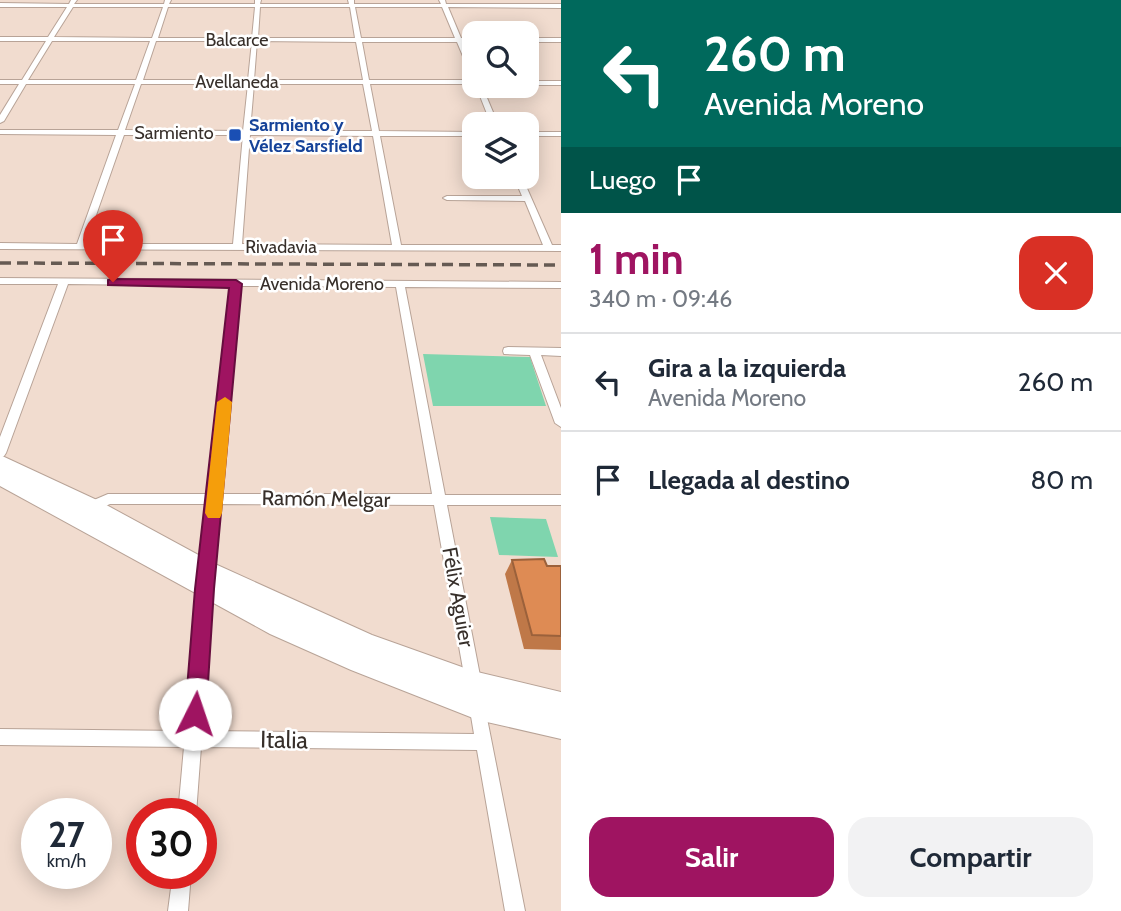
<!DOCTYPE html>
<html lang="es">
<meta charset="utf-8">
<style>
body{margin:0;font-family:Cabin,sans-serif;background:#f2f2f3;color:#1f2937;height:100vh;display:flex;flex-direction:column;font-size:26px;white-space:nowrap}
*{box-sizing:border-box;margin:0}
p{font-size:23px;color:#747a83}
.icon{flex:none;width:38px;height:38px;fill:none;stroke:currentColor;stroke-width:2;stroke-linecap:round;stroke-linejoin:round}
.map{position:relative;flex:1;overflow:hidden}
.details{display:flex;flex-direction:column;background:#fff;width:560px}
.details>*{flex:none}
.guide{background:#00695c;color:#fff;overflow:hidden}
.buttons{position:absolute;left:462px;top:21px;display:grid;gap:14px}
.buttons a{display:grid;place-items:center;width:77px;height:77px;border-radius:14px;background:#fff;box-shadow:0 4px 18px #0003;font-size:35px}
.speed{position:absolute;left:21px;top:798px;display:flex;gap:14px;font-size:35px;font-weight:700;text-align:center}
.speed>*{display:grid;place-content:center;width:91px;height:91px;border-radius:50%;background:#fff;box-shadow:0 4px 18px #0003;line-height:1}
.speed small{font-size:18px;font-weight:400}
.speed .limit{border:10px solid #d22;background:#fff;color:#111}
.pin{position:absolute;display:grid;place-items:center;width:60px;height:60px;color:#fff;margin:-72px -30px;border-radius:50% 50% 50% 0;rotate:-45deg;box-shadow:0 0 7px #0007}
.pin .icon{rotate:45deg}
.me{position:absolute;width:77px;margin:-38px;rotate:4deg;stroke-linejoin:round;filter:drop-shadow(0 0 5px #0008)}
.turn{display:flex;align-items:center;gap:24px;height:147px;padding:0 28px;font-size:32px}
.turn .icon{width:91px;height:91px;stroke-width:2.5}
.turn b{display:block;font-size:49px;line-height:60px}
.then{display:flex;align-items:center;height:66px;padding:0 28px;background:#0003;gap:14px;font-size:26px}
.round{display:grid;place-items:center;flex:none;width:74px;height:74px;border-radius:21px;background:#f2f2f3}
.overview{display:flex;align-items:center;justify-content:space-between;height:119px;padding:0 28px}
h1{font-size:42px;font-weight:700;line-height:52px;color:#9f1461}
.cta{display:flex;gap:14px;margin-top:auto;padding:14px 28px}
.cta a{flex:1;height:80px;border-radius:21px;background:#9f1461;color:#fff;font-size:28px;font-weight:700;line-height:80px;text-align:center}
.cta a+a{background:#f2f2f3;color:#1f2937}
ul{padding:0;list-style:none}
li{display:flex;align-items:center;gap:21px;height:98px;padding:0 28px;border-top:2px solid #e0e1e3}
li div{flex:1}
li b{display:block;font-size:26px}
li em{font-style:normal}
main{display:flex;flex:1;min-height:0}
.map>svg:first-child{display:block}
</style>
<main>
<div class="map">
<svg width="561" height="911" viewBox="0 0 561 911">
<rect width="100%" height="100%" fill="#f1dccf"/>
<path fill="#7fd5ae" d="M423 354 530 357 546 406H433Z
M490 517 546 519 558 557 499 555Z"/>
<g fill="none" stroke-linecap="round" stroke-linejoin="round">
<defs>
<path id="minor" d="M71 0H77L74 4H164L165 0H171L169 4H255V0H261L260 4H349L348 0H354V4H441L439 0H445L446 4H561V8L448 7 461 38H474V42H463L474 68V77L471 75 457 42H362L369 80H474V84H370L379 131 474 132V136H380L401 245H543L525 201 447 200 443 198 447 196H522L514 177H522L552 245H561V251L0 249V243L77 244 116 135 0 134V130H118L135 84H26L4 121 0 123V115L19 84H0V80H22L46 41H0V37H48L67 7H0V3L69 4ZM73 7H163L152 38 54 37ZM168 7H255L252 38H158ZM260 7H350L355 38H258ZM355 7H442L455 38H361ZM52 41H150L136 80H28ZM156 41H252L248 80H143ZM257 41 356 42 363 80H254ZM141 84H248L243 131 125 130ZM254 84H363L372 131H250ZM124 135H243L233 244H86ZM250 135 373 136 392 245 242 244Z
M527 38H561V42H527Z
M527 81H561V85H527Z
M476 86H482L498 124H491Z
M527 132H561V136H527Z
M0 278 561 282V288L405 287 445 495H561V505H447L482 686 480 692 474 694 468 692 466 686 434 505 220 504 202 731 474 734 469 704 471 698 477 696 483 698 525 911H505L477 750 201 747 196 814H178L184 747 0 745V729L185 731 207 504H110L92 512 87 511 85 507 87 503 108 494H208L231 286 68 284 6 453 4 456 0 458V437L58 284H0ZM241 286 396 287 432 494H221Z
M508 347 561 348V356L541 355 561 408V427L555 423 530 355 504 354 503 351 504 348Z
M173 873H191L188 911H168Z"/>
<path id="primary" d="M0 455 99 501 215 564 372 635 473 671 561 692V739L478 720 351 670 270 634 0 486Z"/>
</defs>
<use href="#minor" stroke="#b8a397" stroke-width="2"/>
<use href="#primary" stroke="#b8a397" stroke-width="2"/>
<use href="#minor" fill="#fff" fill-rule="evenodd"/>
<use href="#primary" fill="#fff" fill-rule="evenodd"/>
<path stroke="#655a53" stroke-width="3.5" stroke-dasharray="11 6" stroke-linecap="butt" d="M0 263 561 265"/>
</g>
<path fill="#bf7848" d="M512 560 547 566H561V651V650L524 649 505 574Z"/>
<path fill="#de8b54" stroke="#9b613b" stroke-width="2" d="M544 559 547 566H561V636L532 635 512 560Z"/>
<path fill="#9f1461" stroke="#670d3f" stroke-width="2" d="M113 279 236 280 242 284 214 589 206 714 203 721 195 725 188 721 185 714 195 589 229 288 108 285V280Z"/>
<path fill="#f59e0b" d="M225 397 232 402 222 513 220 518H208L205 513 217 402Z"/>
<rect fill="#1a4fb4" stroke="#fff" stroke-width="2.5" x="228" y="128" width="14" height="14" rx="3.5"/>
<g text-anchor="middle" stroke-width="5" stroke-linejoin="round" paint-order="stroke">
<g font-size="18" fill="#372f2a" stroke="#fff">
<text x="237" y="46">Balcarce</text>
<text x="237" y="88">Avellaneda</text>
<text x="174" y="139">Sarmiento</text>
<text x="281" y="253">Rivadavia</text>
<text x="322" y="290">Avenida Moreno</text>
</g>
<g font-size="18" font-weight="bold" fill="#164399" stroke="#fff" text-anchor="start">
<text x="249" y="131">Sarmiento y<tspan x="249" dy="21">Vélez Sarsfield</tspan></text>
</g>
<g font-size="21" fill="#372f2a" stroke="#fff">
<text transform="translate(326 499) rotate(1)" y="7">Ramón Melgar</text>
<text transform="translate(458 597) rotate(80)" y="7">Félix Aguier</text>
</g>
<g font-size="24" fill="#372f2a" stroke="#fff">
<text transform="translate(284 740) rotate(1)" y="8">Italia</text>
</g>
</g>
</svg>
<div class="buttons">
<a><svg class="icon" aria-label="search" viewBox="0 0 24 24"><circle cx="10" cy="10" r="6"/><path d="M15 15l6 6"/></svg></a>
<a><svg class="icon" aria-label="layers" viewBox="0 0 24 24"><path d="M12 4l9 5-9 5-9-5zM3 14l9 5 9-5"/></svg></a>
</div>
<div class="speed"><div>27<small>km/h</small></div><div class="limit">30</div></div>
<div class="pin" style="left:113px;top:282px;background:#d93025"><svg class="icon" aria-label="arrive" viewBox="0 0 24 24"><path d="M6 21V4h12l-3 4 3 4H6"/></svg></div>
<svg class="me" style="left:195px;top:714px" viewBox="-20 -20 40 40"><circle r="19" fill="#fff"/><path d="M0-13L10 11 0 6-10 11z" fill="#9f1461"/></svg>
</div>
<section class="details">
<div class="guide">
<div class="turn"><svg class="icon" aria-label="left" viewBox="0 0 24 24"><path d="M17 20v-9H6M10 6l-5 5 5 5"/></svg><div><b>260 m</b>Avenida Moreno</div></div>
<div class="then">Luego<svg class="icon" aria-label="arrive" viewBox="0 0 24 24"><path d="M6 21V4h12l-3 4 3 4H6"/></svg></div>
</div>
<div class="overview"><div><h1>1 min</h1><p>340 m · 09:46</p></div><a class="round" style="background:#d93025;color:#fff"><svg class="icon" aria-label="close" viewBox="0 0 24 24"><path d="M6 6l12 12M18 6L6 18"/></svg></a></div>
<ul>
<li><svg class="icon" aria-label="left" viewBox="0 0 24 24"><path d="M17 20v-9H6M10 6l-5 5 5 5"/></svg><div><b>Gira a la izquierda</b><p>Avenida Moreno</p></div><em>260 m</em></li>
<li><svg class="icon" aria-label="arrive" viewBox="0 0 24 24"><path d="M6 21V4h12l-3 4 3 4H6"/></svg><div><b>Llegada al destino</b></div><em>80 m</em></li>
</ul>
<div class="cta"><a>Salir</a><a>Compartir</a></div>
</section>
</main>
